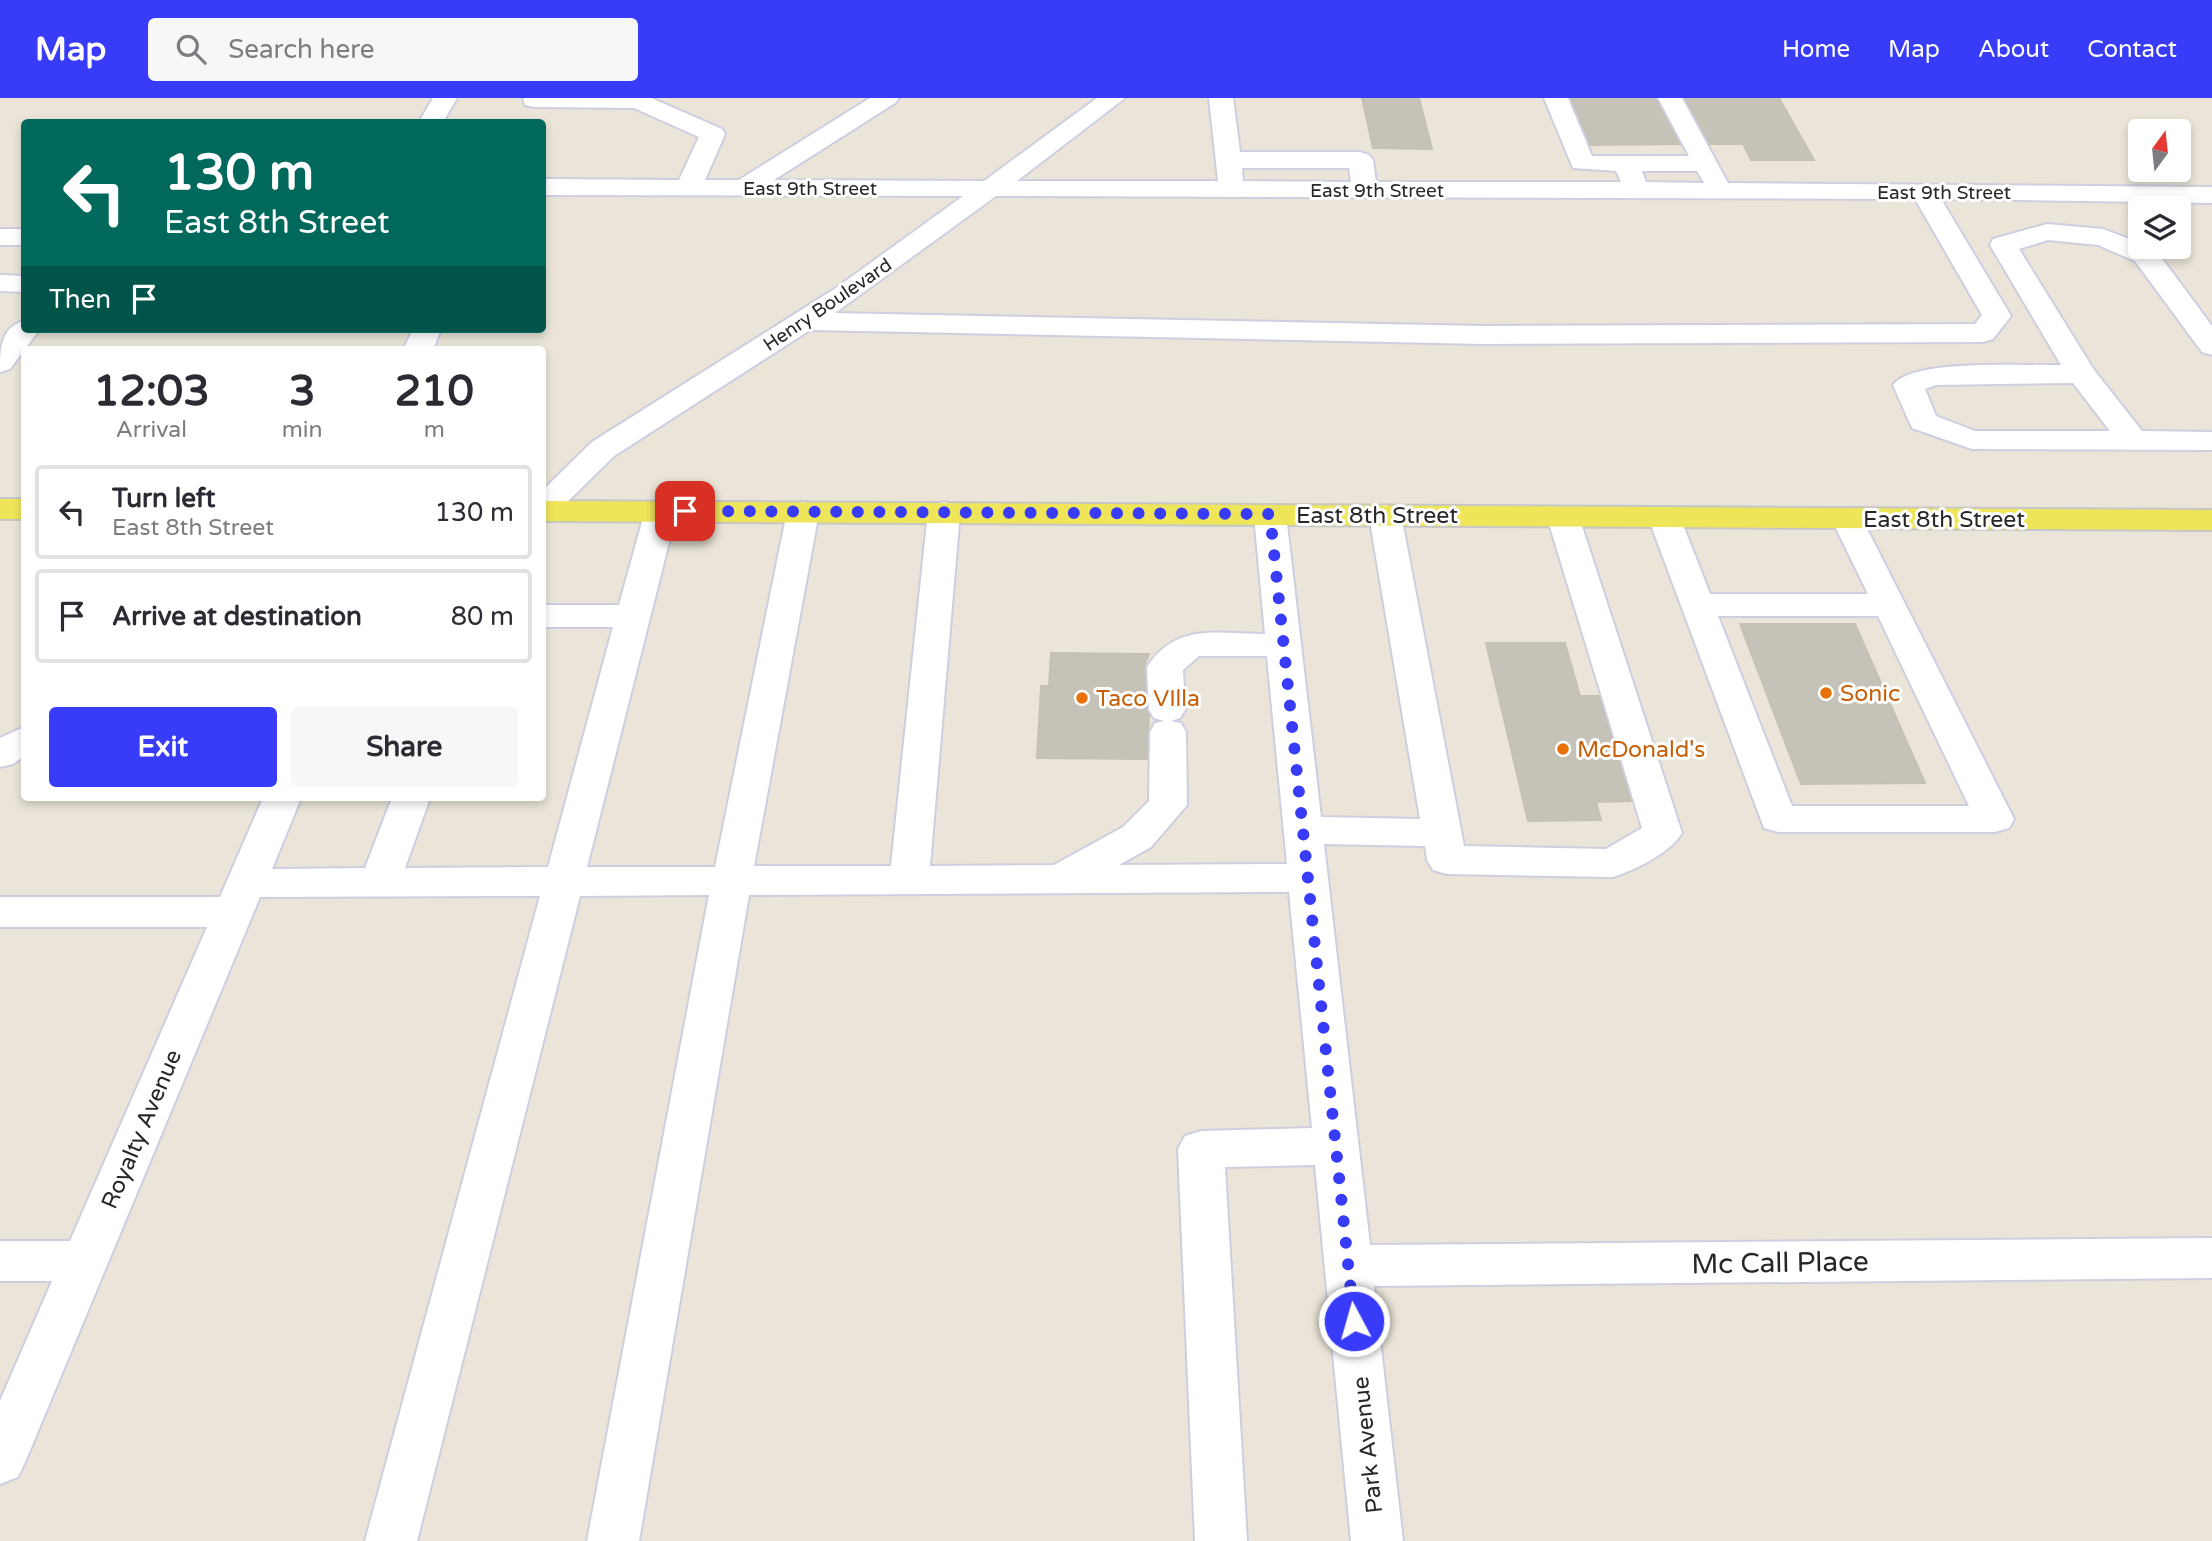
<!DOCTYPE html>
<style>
body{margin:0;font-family:"Varela Round",sans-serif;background:#f7f7f7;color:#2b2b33;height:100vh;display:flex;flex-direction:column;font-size:26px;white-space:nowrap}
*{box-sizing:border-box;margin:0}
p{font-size:23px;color:#7c7c81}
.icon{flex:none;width:38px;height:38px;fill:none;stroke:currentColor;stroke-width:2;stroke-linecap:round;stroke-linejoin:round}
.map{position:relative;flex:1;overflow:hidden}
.sheet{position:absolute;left:21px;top:248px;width:525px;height:455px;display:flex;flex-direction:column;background:#fff;border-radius:7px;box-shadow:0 4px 10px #0003}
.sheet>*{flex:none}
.hud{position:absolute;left:21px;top:21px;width:525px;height:214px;border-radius:7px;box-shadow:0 4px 10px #0003;background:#00695c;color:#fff;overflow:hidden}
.needle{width:46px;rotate:15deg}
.fabs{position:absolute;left:2128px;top:21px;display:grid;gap:14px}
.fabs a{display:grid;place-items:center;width:63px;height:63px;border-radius:7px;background:#fff;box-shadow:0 4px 10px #0003;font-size:35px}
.pin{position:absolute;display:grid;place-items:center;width:60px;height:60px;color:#fff;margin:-30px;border-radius:14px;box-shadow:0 4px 10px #0006}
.me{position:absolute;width:77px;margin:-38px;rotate:354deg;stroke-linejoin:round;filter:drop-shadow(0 0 5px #0008)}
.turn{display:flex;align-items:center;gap:24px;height:147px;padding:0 28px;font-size:32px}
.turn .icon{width:91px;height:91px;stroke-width:2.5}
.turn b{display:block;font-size:49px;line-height:60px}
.then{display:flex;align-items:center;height:66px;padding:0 28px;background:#0003;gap:14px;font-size:26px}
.eta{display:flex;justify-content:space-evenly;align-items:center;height:119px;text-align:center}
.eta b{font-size:42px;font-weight:800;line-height:49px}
.button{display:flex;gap:14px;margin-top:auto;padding:14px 28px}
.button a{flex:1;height:80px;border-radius:7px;background:#383bf8;color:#fff;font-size:28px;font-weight:800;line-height:80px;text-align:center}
.button a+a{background:#f7f7f7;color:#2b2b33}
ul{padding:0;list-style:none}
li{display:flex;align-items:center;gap:21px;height:94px;margin:0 14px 10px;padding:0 14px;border:4px solid #e1e1e2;border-radius:7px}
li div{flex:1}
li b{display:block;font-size:26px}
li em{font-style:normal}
header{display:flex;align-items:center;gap:42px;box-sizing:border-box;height:98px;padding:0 35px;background:#383bf8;color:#fff}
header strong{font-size:33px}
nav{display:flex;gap:38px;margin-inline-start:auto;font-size:24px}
.search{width:490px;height:63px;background:#f7f7f7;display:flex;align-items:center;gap:18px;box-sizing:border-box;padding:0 24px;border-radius:7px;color:#7c7c81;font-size:26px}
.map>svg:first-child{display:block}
</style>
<header>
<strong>Map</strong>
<div class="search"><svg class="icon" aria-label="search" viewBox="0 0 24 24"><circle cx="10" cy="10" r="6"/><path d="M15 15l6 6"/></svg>Search here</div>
<nav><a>Home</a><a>Map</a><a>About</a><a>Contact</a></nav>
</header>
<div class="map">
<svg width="2212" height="1443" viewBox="0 0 2212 1443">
<rect width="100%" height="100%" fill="#eae5d8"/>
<path fill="#c5c2b8" stroke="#c5c2b3" stroke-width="2" d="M1362 0H1419L1432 51 1373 50Z
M1571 0H1656L1680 46 1590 47Z
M1685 0H1779L1814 62H1751L1743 46H1710Z
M1740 526H1855L1925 685 1801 686Z
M1486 545H1565L1580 598H1599L1631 703 1596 704 1601 722 1528 723Z
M1051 555 1149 556 1144 569 1149 617 1147 661 1037 660 1041 588H1049Z"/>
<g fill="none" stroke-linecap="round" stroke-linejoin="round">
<defs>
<path id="minor" d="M433 0H457L443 24H419Z
M523 0H651L722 31 725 36 705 82H739L870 0H899L895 5 774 82 984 83 1097 0H1125L1017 83H1218L1209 0H1233L1240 54H1360L1369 57 1373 62 1376 84H1621L1616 73 1573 70 1544 0H1568L1592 58H1689L1658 0H1682L1728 85 2212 89V105L1941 101 2011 218 1993 241 1983 244 1483 246 810 232 614 358 553 418 542 421V393L592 344 836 190 963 98 542 97V81L679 82 699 39 634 10 534 9 525 7ZM1242 70H1349L1351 84 1243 83ZM1642 73H1697L1704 85 1646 84ZM996 98 1915 101 1982 217 1975 226 1483 228 835 215Z
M2047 126 2103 131 2140 145V149L2155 151 2212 228V257L2202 254 2135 163 2098 147 2048 142 2019 151 2094 272 2142 333 2212 334V352L1972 351 1912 330 1893 287C1911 260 2027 268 2061 267L1990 147 1993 141ZM2073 285 2110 333H1975L1936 318 1925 291 1936 287Z
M0 131H24V147H0Z
M0 177 24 178V194L0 193Z
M24 223V231H40L10 271 0 274C0 253 0 229 24 223Z
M413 231H441L433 252H403Z
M661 403 672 406 677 413 587 769H715L787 414 792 407 803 404 814 407 819 414 754 768H891L928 414 933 407 944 404 955 407 960 414 930 768 1054 767 1123 729 1149 703 1150 634 1155 625 1164 623 1154 620 1149 612 1147 569C1176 524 1219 536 1265 536L1254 417 1259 410 1270 407 1281 410 1286 417 1321 719 1420 721 1369 417 1374 410 1385 407 1396 410 1401 417 1464 748 1606 751 1642 730 1547 419 1552 412 1563 409 1574 412 1579 419 1682 735C1670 755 1635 772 1613 779L1447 776 1433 772 1427 762 1425 748 1324 746 1370 1147 2212 1140V1180L1374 1188 1403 1443H1351L1315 1067 1225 1069 1247 1443H1195L1178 1051 1185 1038 1201 1033 1312 1030 1289 794 749 797 639 1443H587L709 797 580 798 417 1443H365L540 798 260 799 26 1362 18 1379 0 1386V1303L52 1183H0V1143H70L207 829H0V799H220L263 700H301L272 771 365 770 392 700H430L405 770 548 769 613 529H542V507H619L645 413 650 406ZM1199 558H1267L1287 766 1119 767 1151 749 1187 707 1186 634 1181 625 1171 623 1180 620 1185 612 1183 572Z
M1664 409 1675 412 1680 419 1710 496H1868L1831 420 1836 413 1847 410 1858 413 2014 721 2009 730 1995 734H1778L1764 730 1648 419 1653 412ZM1718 518H1878L1969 708H1792Z
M24 629V658L13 666 0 669V640Z"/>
<path id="major" d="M0 401H24V421H0Z
M542 403 2212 412V432L542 423Z"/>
</defs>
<use href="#minor" stroke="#cecee1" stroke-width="4"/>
<use href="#major" stroke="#c7c7c7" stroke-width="4"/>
<use href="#minor" fill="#fff" fill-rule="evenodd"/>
<use href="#major" fill="#efe559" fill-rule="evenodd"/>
</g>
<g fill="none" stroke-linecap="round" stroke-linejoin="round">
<path stroke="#383bf8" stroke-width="12" stroke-dasharray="0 21.6" d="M685 413 1270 416 1354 1223"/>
</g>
<g fill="#e8710a" stroke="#fff" stroke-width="2.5">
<circle cx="1826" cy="595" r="7"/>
<circle cx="1082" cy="600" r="7"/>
<circle cx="1563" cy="651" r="7"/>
</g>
<g text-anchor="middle" stroke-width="6" stroke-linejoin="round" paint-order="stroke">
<g font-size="19" fill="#272727" stroke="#fff">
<text x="810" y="97">East 9th Street</text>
<text x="1377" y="99">East 9th Street</text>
<text x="1944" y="101">East 9th Street</text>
<text transform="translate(827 206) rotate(-34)" y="7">Henry Boulevard</text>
</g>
<g font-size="23" fill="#272727" stroke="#fff">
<text x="1377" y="425">East 8th Street</text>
<text x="1944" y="429">East 8th Street</text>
<text transform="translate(141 1031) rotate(-67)" y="8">Royalty Avenue</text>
<text transform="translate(1367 1347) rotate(-96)" y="8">Park Avenue</text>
</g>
<g font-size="23" fill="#c56008" stroke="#fff" text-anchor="start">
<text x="1840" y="603">Sonic</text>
<text x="1096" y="608">Taco VIlla</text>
<text x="1577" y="659">McDonald's</text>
</g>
<g font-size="28" fill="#272727" stroke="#fff">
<text transform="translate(1780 1164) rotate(-1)" y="10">Mc Call Place</text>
</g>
</g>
</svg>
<div class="fabs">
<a><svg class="needle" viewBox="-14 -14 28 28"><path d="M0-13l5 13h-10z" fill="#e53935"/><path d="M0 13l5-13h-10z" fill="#7c7c81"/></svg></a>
<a><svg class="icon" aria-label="layers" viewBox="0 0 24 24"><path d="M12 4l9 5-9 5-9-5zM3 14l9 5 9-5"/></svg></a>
</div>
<div class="pin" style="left:685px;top:413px;background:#d93025"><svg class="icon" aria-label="arrive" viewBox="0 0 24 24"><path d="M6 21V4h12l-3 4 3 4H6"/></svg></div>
<svg class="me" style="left:1354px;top:1223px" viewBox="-20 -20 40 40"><circle r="17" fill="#383bf8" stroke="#fff" stroke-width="3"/><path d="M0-11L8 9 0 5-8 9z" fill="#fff"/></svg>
<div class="hud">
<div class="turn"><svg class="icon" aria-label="left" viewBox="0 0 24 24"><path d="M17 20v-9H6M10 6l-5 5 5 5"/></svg><div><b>130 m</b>East 8th Street</div></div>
<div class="then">Then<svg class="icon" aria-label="arrive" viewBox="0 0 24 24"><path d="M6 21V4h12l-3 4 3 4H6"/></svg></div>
</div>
<section class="sheet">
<div class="eta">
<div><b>12:03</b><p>Arrival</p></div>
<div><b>3</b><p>min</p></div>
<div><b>210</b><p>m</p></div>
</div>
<ul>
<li><svg class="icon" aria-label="left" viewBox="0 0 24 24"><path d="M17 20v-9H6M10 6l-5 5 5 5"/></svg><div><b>Turn left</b><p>East 8th Street</p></div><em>130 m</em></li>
<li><svg class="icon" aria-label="arrive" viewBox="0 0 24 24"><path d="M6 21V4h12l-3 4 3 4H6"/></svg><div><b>Arrive at destination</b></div><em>80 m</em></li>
</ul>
<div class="button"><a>Exit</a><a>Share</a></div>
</section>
</div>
